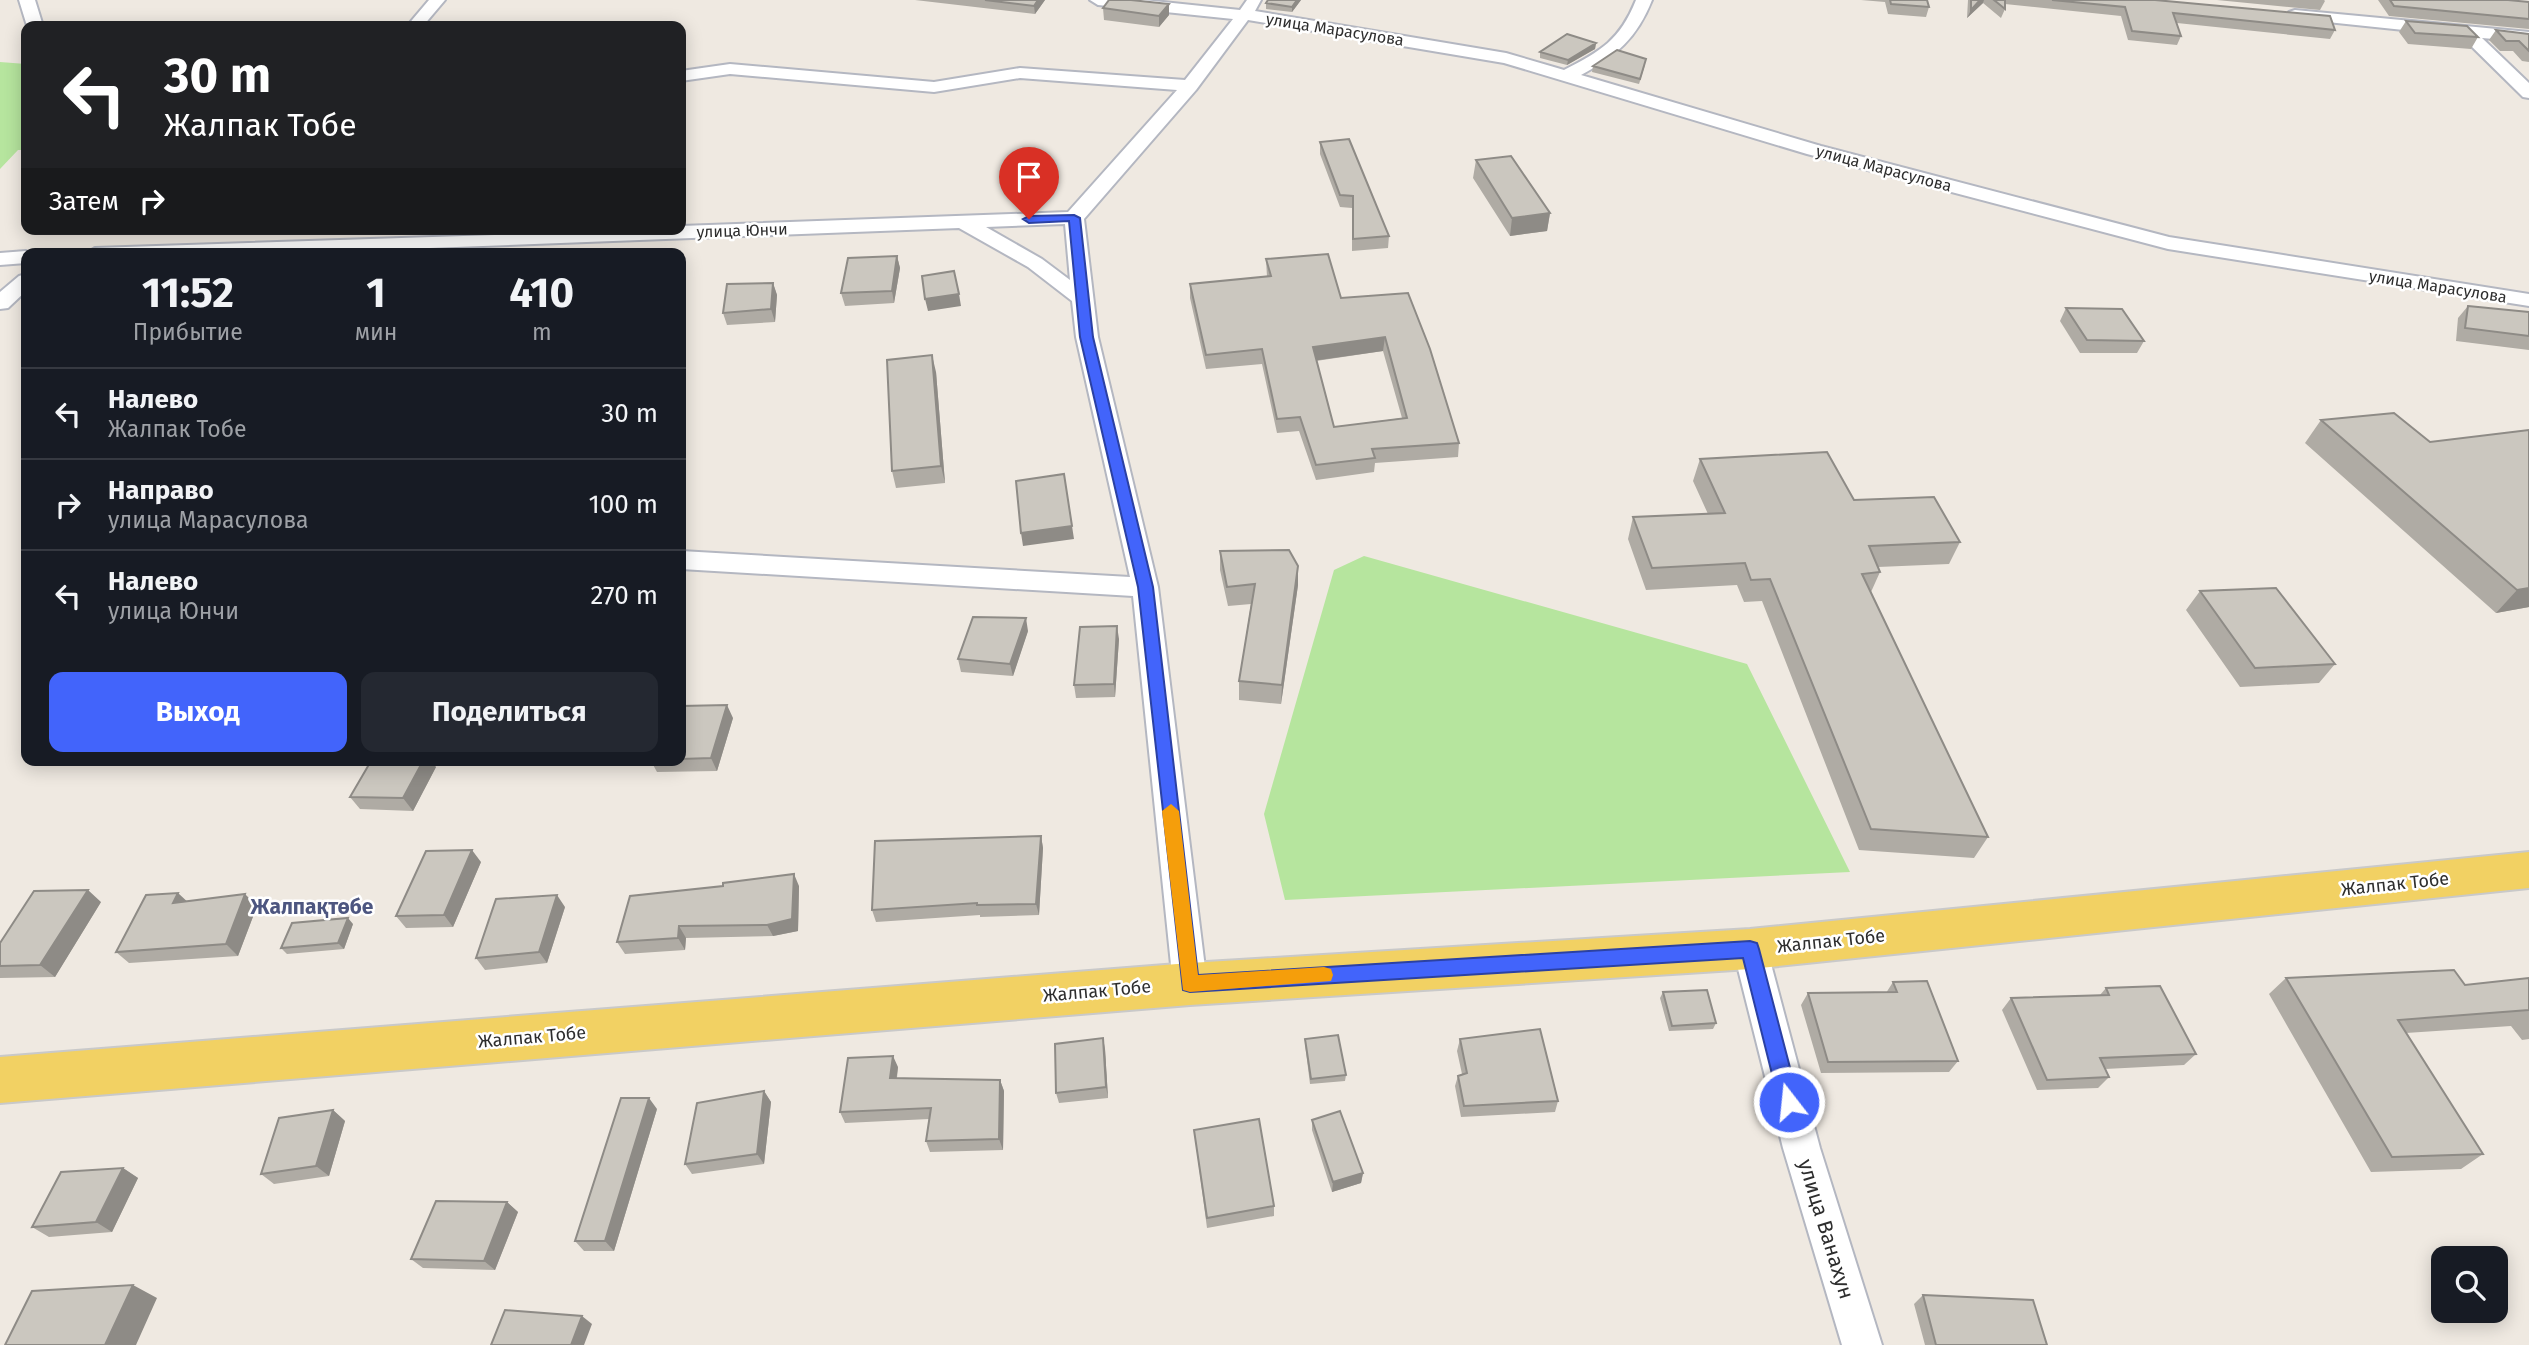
<!DOCTYPE html>
<html lang="ru">
<meta charset="utf-8">
<style>
body{margin:0;font-family:"Fira Sans",sans-serif;background:#242831;color:#f1f3f6;height:100vh;display:flex;flex-direction:column;font-size:26px;white-space:nowrap}
*{box-sizing:border-box;margin:0}
p{font-size:23px;color:#9ea1a6}
.icon{flex:none;width:38px;height:38px;fill:none;stroke:currentColor;stroke-width:2;stroke-linecap:round;stroke-linejoin:round}
.map{position:relative;flex:1;overflow:hidden}
.side{position:absolute;left:21px;top:248px;width:665px;height:518px;display:flex;flex-direction:column;background:#171b24;border-radius:14px;box-shadow:0 4px 18px #0003}
.side>*{flex:none}
.hud{position:absolute;left:21px;top:21px;width:665px;height:214px;border-radius:14px;box-shadow:0 4px 18px #0003;background:#202124;color:#fff;overflow:hidden}
.tools{position:absolute;left:2431px;top:1246px;display:grid;gap:14px}
.tools a{display:grid;place-items:center;width:77px;height:77px;border-radius:14px;background:#171b24;box-shadow:0 4px 18px #0003;font-size:35px}
.pin{position:absolute;display:grid;place-items:center;width:60px;height:60px;color:#fff;margin:-72px -30px;border-radius:50% 50% 50% 0;rotate:-45deg;box-shadow:0 0 7px #0007}
.pin .icon{rotate:45deg}
.me{position:absolute;width:77px;margin:-38px;rotate:344deg;stroke-linejoin:round;filter:drop-shadow(0 0 5px #0008)}
.turn{display:flex;align-items:center;gap:24px;height:147px;padding:0 28px;font-size:32px}
.turn .icon{width:91px;height:91px;stroke-width:2.5}
.turn b{display:block;font-size:49px;line-height:60px}
.then{display:flex;align-items:center;height:66px;padding:0 28px;background:#0003;gap:14px;font-size:26px}
.eta{display:flex;justify-content:space-evenly;align-items:center;height:119px;text-align:center}
.eta b{font-size:42px;font-weight:700;line-height:49px}
.button{display:flex;gap:14px;margin-top:auto;padding:14px 28px}
.button a{flex:1;height:80px;border-radius:14px;background:#4264fb;color:#fff;font-size:28px;font-weight:700;line-height:80px;text-align:center}
.button a+a{background:#242831;color:#f1f3f6}
ul{padding:0;list-style:none}
li{display:flex;align-items:center;gap:21px;height:91px;padding:0 28px;border-top:2px solid #363941}
li div{flex:1}
li b{display:block;font-size:26px}
li em{font-style:normal}
.map>svg:first-child{display:block}
</style>
<div class="map">
<svg width="2529" height="1345" viewBox="0 0 2529 1345">
<rect width="100%" height="100%" fill="#efe9e1"/>
<path fill="#b6e59e" d="M0 62 26 64V150H18L0 169Z
M1364 556 1747 664 1850 872 1285 900 1264 814 1334 570Z"/>
<g fill="none" stroke-linecap="round" stroke-linejoin="round">
<defs>
<path id="minor" d="M19 0H35L43 26H27Z
M429 0H445L423 26H407Z
M1090 0H1144L1240 10 1247 0H1261L1255 11 1506 53 1564 70C1601 51 1620 40 1636 0H1652C1637 38 1616 56 1581 75L1821 146 2169 237 2529 294V306L2168 249 1807 154 1504 63 1248 20 1196 90 1084 219 1098 337 1158 587 1207 984 1202 995 1190 999 1178 995 1173 984 1133 596 681 569V551L1130 577 1076 337 1072 301 1028 267 959 228 268 254H85L95 248 681 229V226L1068 212 1177 90 1020 78 934 92 730 74 681 81V71L730 64 934 82 1020 68 1185 80 1233 19 1098 5ZM1065 224 1070 280 1042 259 986 227Z
M2295 10 2529 32V42L2482 38 2529 83V98L2523 97 2461 36 2289 18V12Z
M26 251 34 254H26V263L0 265V253Z
M26 274V291L8 308 0 309V292L19 276Z
M1750 935 1762 939 1767 949 1820 1148 1882 1345H1842L1783 1148 1733 949 1738 939Z"/>
<path id="primary" d="M2529 852V888L1750 969 1190 1005 0 1103V1057L1190 963 1750 929Z"/>
</defs>
<use href="#minor" stroke="#b4b7c1" stroke-width="4"/>
<use href="#primary" stroke="#c9c9c9" stroke-width="4"/>
<use href="#minor" fill="#fff" fill-rule="evenodd"/>
<use href="#primary" fill="#f2d163" fill-rule="evenodd"/>
</g>
<path fill="#afaba4" fill-rule="evenodd" d="M915 0H1045L1035 14Z
M1268 0H1301L1292 12 1266 9V3Z
M1861 0H1927L1929 7 1926 17 1888 14 1885 2Z
M1968 0H2155L2335 30 2330 39 2177 23 2181 36 2177 45 2128 40 2121 16 2005 4V9L2001 18 1983 3 1967 18Z
M2217 0H2324L2325 1 2320 10Z
M2378 0H2508L2529 2V29L2389 16Z
M1103 8 1169 15 1159 27 1104 20Z
M2406 21 2478 37 2471 49 2408 44 2399 32Z
M2496 30 2529 34V62L2522 61 2513 51H2500L2489 40Z
M1596 43 1595 49 1567 65 1540 58V52Z
M1645 65 1639 84 1592 72 1593 66Z
M1320 142 1389 236 1388 248 1352 251V208L1340 207 1320 154Z
M1476 160 1550 213 1547 231 1510 236 1473 178Z
M897 256 900 268 894 303 845 306 841 293Z
M1266 259 1341 298 1408 293 1459 443 1458 457 1375 463 1374 472 1316 480 1299 431 1277 433 1262 364 1206 369 1190 298V284L1267 277ZM1383 351 1402 418 1334 427 1316 361Z
M773 283 777 295 775 322 727 325 723 313Z
M2468 306 2529 312V350L2456 341 2458 318Z
M2066 308 2144 341 2137 353H2080L2060 321Z
M936 372 945 483 896 488 892 471Z
M2321 420 2430 442 2529 430V607L2496 613 2305 443Z
M1700 459 1854 500 1960 542 1949 564 1878 567 1880 572 1871 592 1988 837 1974 858 1859 850 1762 601 1744 602 1737 585 1646 590 1628 539 1633 517 1708 514 1693 481Z
M1220 551 1298 585 1281 704 1239 700V681L1251 604 1228 606 1220 570Z
M2200 591 2335 664 2319 683 2240 687 2186 610Z
M1028 631 1013 676 961 672 958 659Z
M1119 639 1115 697 1076 698 1074 685Z
M681 706 733 718 717 771 657 772 651 761H681Z
M436 767 413 811 360 809 350 797Z
M1041 836 1043 848 1039 915 980 917V915L876 922 872 910Z
M481 862 453 927 406 928 396 916Z
M723 886H799L798 931 773 936 686 938 685 950 625 954 617 942Z
M187 901 257 906 238 956 129 963 116 952Z
M101 902 55 977 0 978V943Z
M565 907 547 963 485 970 476 958Z
M353 924 344 949 287 954 281 948Z
M2286 978 2465 985 2529 978V1039L2522 1040 2511 1026 2406 1033 2483 1154 2461 1169 2371 1172 2269 994Z
M1893 982 1958 1061 1949 1072 1821 1073 1801 1005 1808 993H1886Z
M2106 988 2196 1054 2184 1065 2105 1069 2109 1077 2098 1088 2037 1090 2002 1010 2011 998 2100 995Z
M1663 992 1716 1023 1713 1029 1669 1031 1660 998Z
M1305 1039 1346 1075 1345 1081 1310 1084 1305 1044Z
M1460 1039 1558 1101 1555 1112 1461 1117 1455 1086 1458 1076 1462 1074 1457 1051Z
M1105 1049 1108 1098 1059 1103 1056 1093Z
M898 1067 897 1078 1000 1080 1004 1091 1003 1150 930 1152 926 1141 929 1119 845 1123 840 1112Z
M764 1091 771 1102 764 1164 692 1174 685 1164Z
M657 1109 614 1251H584L575 1241Z
M333 1110 345 1121 329 1176 274 1184 261 1174Z
M1312 1120 1363 1173 1361 1183 1332 1192 1312 1130Z
M1194 1130 1274 1206V1216L1207 1228Z
M123 1168 138 1178 112 1232 49 1237 32 1227Z
M507 1202 518 1212 495 1270 423 1268 411 1259Z
M1923 1295 2047 1345H1925L1914 1304Z"/>
<path fill="#8e8b86" d="M1038 0H1045L1035 14 1034 6Z
M1297 0H1301L1292 12V7Z
M1980 0H1984L1983 3 1967 18 1971 10Z
M1169 4V15L1159 27V16Z
M1596 43 1595 49 1567 65 1568 60Z
M1550 213 1547 231 1510 236 1512 218Z
M897 256 900 268 894 303 892 291Z
M773 283 777 295 775 322 771 309Z
M959 294 961 306 928 311 925 299Z
M1385 337 1383 351 1312 361 1313 347Z
M932 355 936 372 945 483 941 466Z
M1072 526 1074 539 1023 546 1021 533Z
M1298 566V585L1281 704 1282 685Z
M2529 588V607L2496 613 2517 590Z
M1026 618 1028 631 1013 676 1010 664Z
M1117 626 1119 639 1115 697 1114 684Z
M727 705 733 718 717 771 711 758Z
M423 761H432L436 767 413 811 403 798Z
M1041 836 1043 848 1039 915 1036 904Z
M472 850 481 862 453 927 444 915Z
M794 874 799 886 798 931 773 936 767 925Z
M88 890 101 902 55 977 40 965Z
M178 893 191 905 173 903Z
M245 894 257 906 238 956 226 944Z
M557 895 565 907 547 963 539 952Z
M348 918 353 924 344 949 338 943Z
M679 926 686 938 685 950 678 938Z
M1103 1038 1105 1049 1108 1098 1106 1087Z
M893 1056 898 1067 895 1089 890 1078Z
M1000 1080 1004 1091 1003 1150 999 1139Z
M764 1091 771 1102 764 1164 757 1154Z
M649 1098 657 1109 614 1251 605 1241Z
M333 1110 345 1121 329 1176 316 1166Z
M123 1168 138 1178 112 1232 96 1222Z
M1363 1173 1361 1183 1332 1192 1333 1182Z
M507 1202 518 1212 495 1270 484 1261Z
M133 1285 157 1298 136 1345H105Z
M582 1316 592 1324 584 1345H571Z"/>
<path fill="#cbc7bf" stroke="#8e8b86" stroke-width="2" fill-rule="evenodd" d="M985 0H1038L1034 6Z
M1109 0H1131L1169 4 1159 16 1103 8Z
M1268 0H1297L1292 7 1266 3Z
M1890 0H1927L1929 7 1891 4Z
M1971 0H1980L1971 10Z
M1994 0H2005V9Z
M2052 0H2155L2330 16 2335 30 2173 13 2181 36 2132 31 2125 7Z
M2390 0H2508L2529 2V19L2394 6Z
M2406 21 2467 26 2478 37 2415 33Z
M2496 30 2529 34V51L2519 41H2506Z
M1567 34 1596 43 1568 60 1540 52Z
M1617 50 1646 59 1640 79 1593 66Z
M1349 139 1389 236 1353 239V196L1340 195 1320 142Z
M1511 156 1550 213 1512 218 1476 160Z
M383 251H412L410 254H381Z
M1328 254 1341 298 1408 293 1430 349 1459 443 1372 449 1375 458 1316 465 1300 417 1277 419 1262 349 1206 355 1190 284 1271 276 1266 259ZM1385 337 1407 418 1334 427 1313 347Z
M897 256 892 291 841 293 848 258Z
M954 271 959 294 925 299 922 276Z
M773 283 771 309 723 313 727 284Z
M2468 306 2529 312V336L2465 328Z
M2066 308 2122 309 2144 341 2087 340Z
M932 355 941 466 892 471 887 360Z
M2394 413 2430 442 2529 430V588L2517 590 2321 420Z
M1827 452 1854 500 1934 497 1960 542 1869 546 1880 572 1862 574 1988 837 1871 829 1770 579 1751 580 1745 563 1652 568 1633 517 1725 513 1700 459Z
M1064 474 1072 526 1021 533 1016 481Z
M1289 550 1298 566 1282 685 1239 681 1255 584 1227 587 1220 551Z
M2276 588 2335 664 2255 668 2200 591Z
M973 617 1026 618 1010 664 958 659Z
M1117 626 1114 684 1074 685 1080 627Z
M727 705 711 758 681 759V706Z
M371 761H423L403 798 350 797Z
M1041 836 1036 904 977 905V903L872 910 875 841Z
M472 850 444 915 396 916 426 851Z
M794 874 792 919 767 925 679 926 678 938 617 942 630 896 723 886V883Z
M88 890 40 965 0 966V943L34 891Z
M178 893 173 903 245 894 226 944 116 952 146 895Z
M557 895 539 952 476 958 496 899Z
M348 918 338 943 281 948 292 923Z
M2454 970 2465 985 2529 978V1010L2398 1020 2483 1154 2392 1157 2286 978Z
M1927 981 1958 1061 1828 1062 1808 993 1897 992 1893 982Z
M2160 986 2196 1054 2100 1058 2109 1077 2047 1080 2011 998 2109 995 2106 988Z
M1707 990 1716 1023 1672 1026 1663 992Z
M1540 1029 1558 1101 1464 1106 1458 1076 1467 1073 1460 1039Z
M1338 1035 1346 1075 1311 1079 1305 1039Z
M1103 1038 1106 1087 1056 1093 1055 1044Z
M893 1056 890 1078 1000 1080 999 1139 926 1141 931 1108 840 1112 848 1058Z
M764 1091 757 1154 685 1164 697 1103Z
M621 1098H649L605 1241H575Z
M333 1110 316 1166 261 1174 279 1118Z
M1340 1111 1363 1173 1333 1182 1312 1120Z
M1259 1119 1274 1206 1207 1218 1194 1130Z
M123 1168 96 1222 32 1227 61 1172Z
M436 1201 507 1202 484 1261 411 1259Z
M133 1285 105 1345H5L32 1291Z
M1923 1295 2033 1300 2047 1345H1936Z
M505 1310 582 1316 571 1345H491Z"/>
<path fill="#4264fb" stroke="#2b41a3" stroke-width="2" d="M1074 215 1080 218 1093 337 1153 587 1198 975 1750 941 1757 943 1759 949 1799 1102 1796 1109 1789 1112 1782 1109 1779 1102 1743 958 1190 992 1183 990 1138 587 1080 337 1069 221 1029 223 1023 219 1029 216Z"/>
<path fill="#f59e0b" d="M1171 804 1179 811 1198 975 1324 967 1331 969 1333 975 1331 981 1190 992 1183 990 1162 811Z"/>
<g text-anchor="middle" stroke-width="5" stroke-linejoin="round" paint-order="stroke">
<g font-size="16" fill="#2e2e2e" stroke="#fff">
<text transform="translate(1335 29) rotate(9)" y="6">улица Марасулова</text>
<text transform="translate(1884 168) rotate(15)" y="6">улица Марасулова</text>
<text transform="translate(742 230) rotate(-2)" y="6">улица Юнчи</text>
<text transform="translate(2438 286) rotate(9)" y="6">улица Марасулова</text>
</g>
<g font-size="18" fill="#2e2e2e" stroke="#fff">
<text transform="translate(2395 884) rotate(-6)" y="6">Жалпак Тобе</text>
<text transform="translate(1831 941) rotate(-6)" y="6">Жалпак Тобе</text>
<text transform="translate(1097 991) rotate(-5)" y="6">Жалпак Тобе</text>
<text transform="translate(532 1037) rotate(-5)" y="6">Жалпак Тобе</text>
</g>
<g font-size="21" font-weight="bold" fill="#4d5680" stroke="#fff">
<text x="312" y="914">Жалпақтөбе</text>
</g>
<g font-size="21" fill="#2e2e2e" stroke="#fff">
<text transform="translate(1826 1229) rotate(73)" y="7">улица Ванахун</text>
</g>
</g>
</svg>
<div class="tools">
<a><svg class="icon" aria-label="search" viewBox="0 0 24 24"><circle cx="10" cy="10" r="6"/><path d="M15 15l6 6"/></svg></a>
</div>
<div class="pin" style="left:1029px;top:219px;background:#d93025"><svg class="icon" aria-label="arrive" viewBox="0 0 24 24"><path d="M6 21V4h12l-3 4 3 4H6"/></svg></div>
<svg class="me" style="left:1789px;top:1102px" viewBox="-20 -20 40 40"><circle r="17" fill="#4264fb" stroke="#fff" stroke-width="3"/><path d="M0-11L8 9 0 5-8 9z" fill="#fff"/></svg>
<div class="hud">
<div class="turn"><svg class="icon" aria-label="left" viewBox="0 0 24 24"><path d="M17 20v-9H6M10 6l-5 5 5 5"/></svg><div><b>30 m</b>Жалпак Тобе</div></div>
<div class="then">Затем<svg class="icon" aria-label="right" viewBox="0 0 24 24"><path d="M7 20v-9h11M14 6l5 5-5 5"/></svg></div>
</div>
<section class="side">
<div class="eta">
<div><b>11:52</b><p>Прибытие</p></div>
<div><b>1</b><p>мин</p></div>
<div><b>410</b><p>m</p></div>
</div>
<ul>
<li><svg class="icon" aria-label="left" viewBox="0 0 24 24"><path d="M17 20v-9H6M10 6l-5 5 5 5"/></svg><div><b>Налево</b><p>Жалпак Тобе</p></div><em>30 m</em></li>
<li><svg class="icon" aria-label="right" viewBox="0 0 24 24"><path d="M7 20v-9h11M14 6l5 5-5 5"/></svg><div><b>Направо</b><p>улица Марасулова</p></div><em>100 m</em></li>
<li><svg class="icon" aria-label="left" viewBox="0 0 24 24"><path d="M17 20v-9H6M10 6l-5 5 5 5"/></svg><div><b>Налево</b><p>улица Юнчи</p></div><em>270 m</em></li>
</ul>
<div class="button"><a>Выход</a><a>Поделиться</a></div>
</section>
</div>
